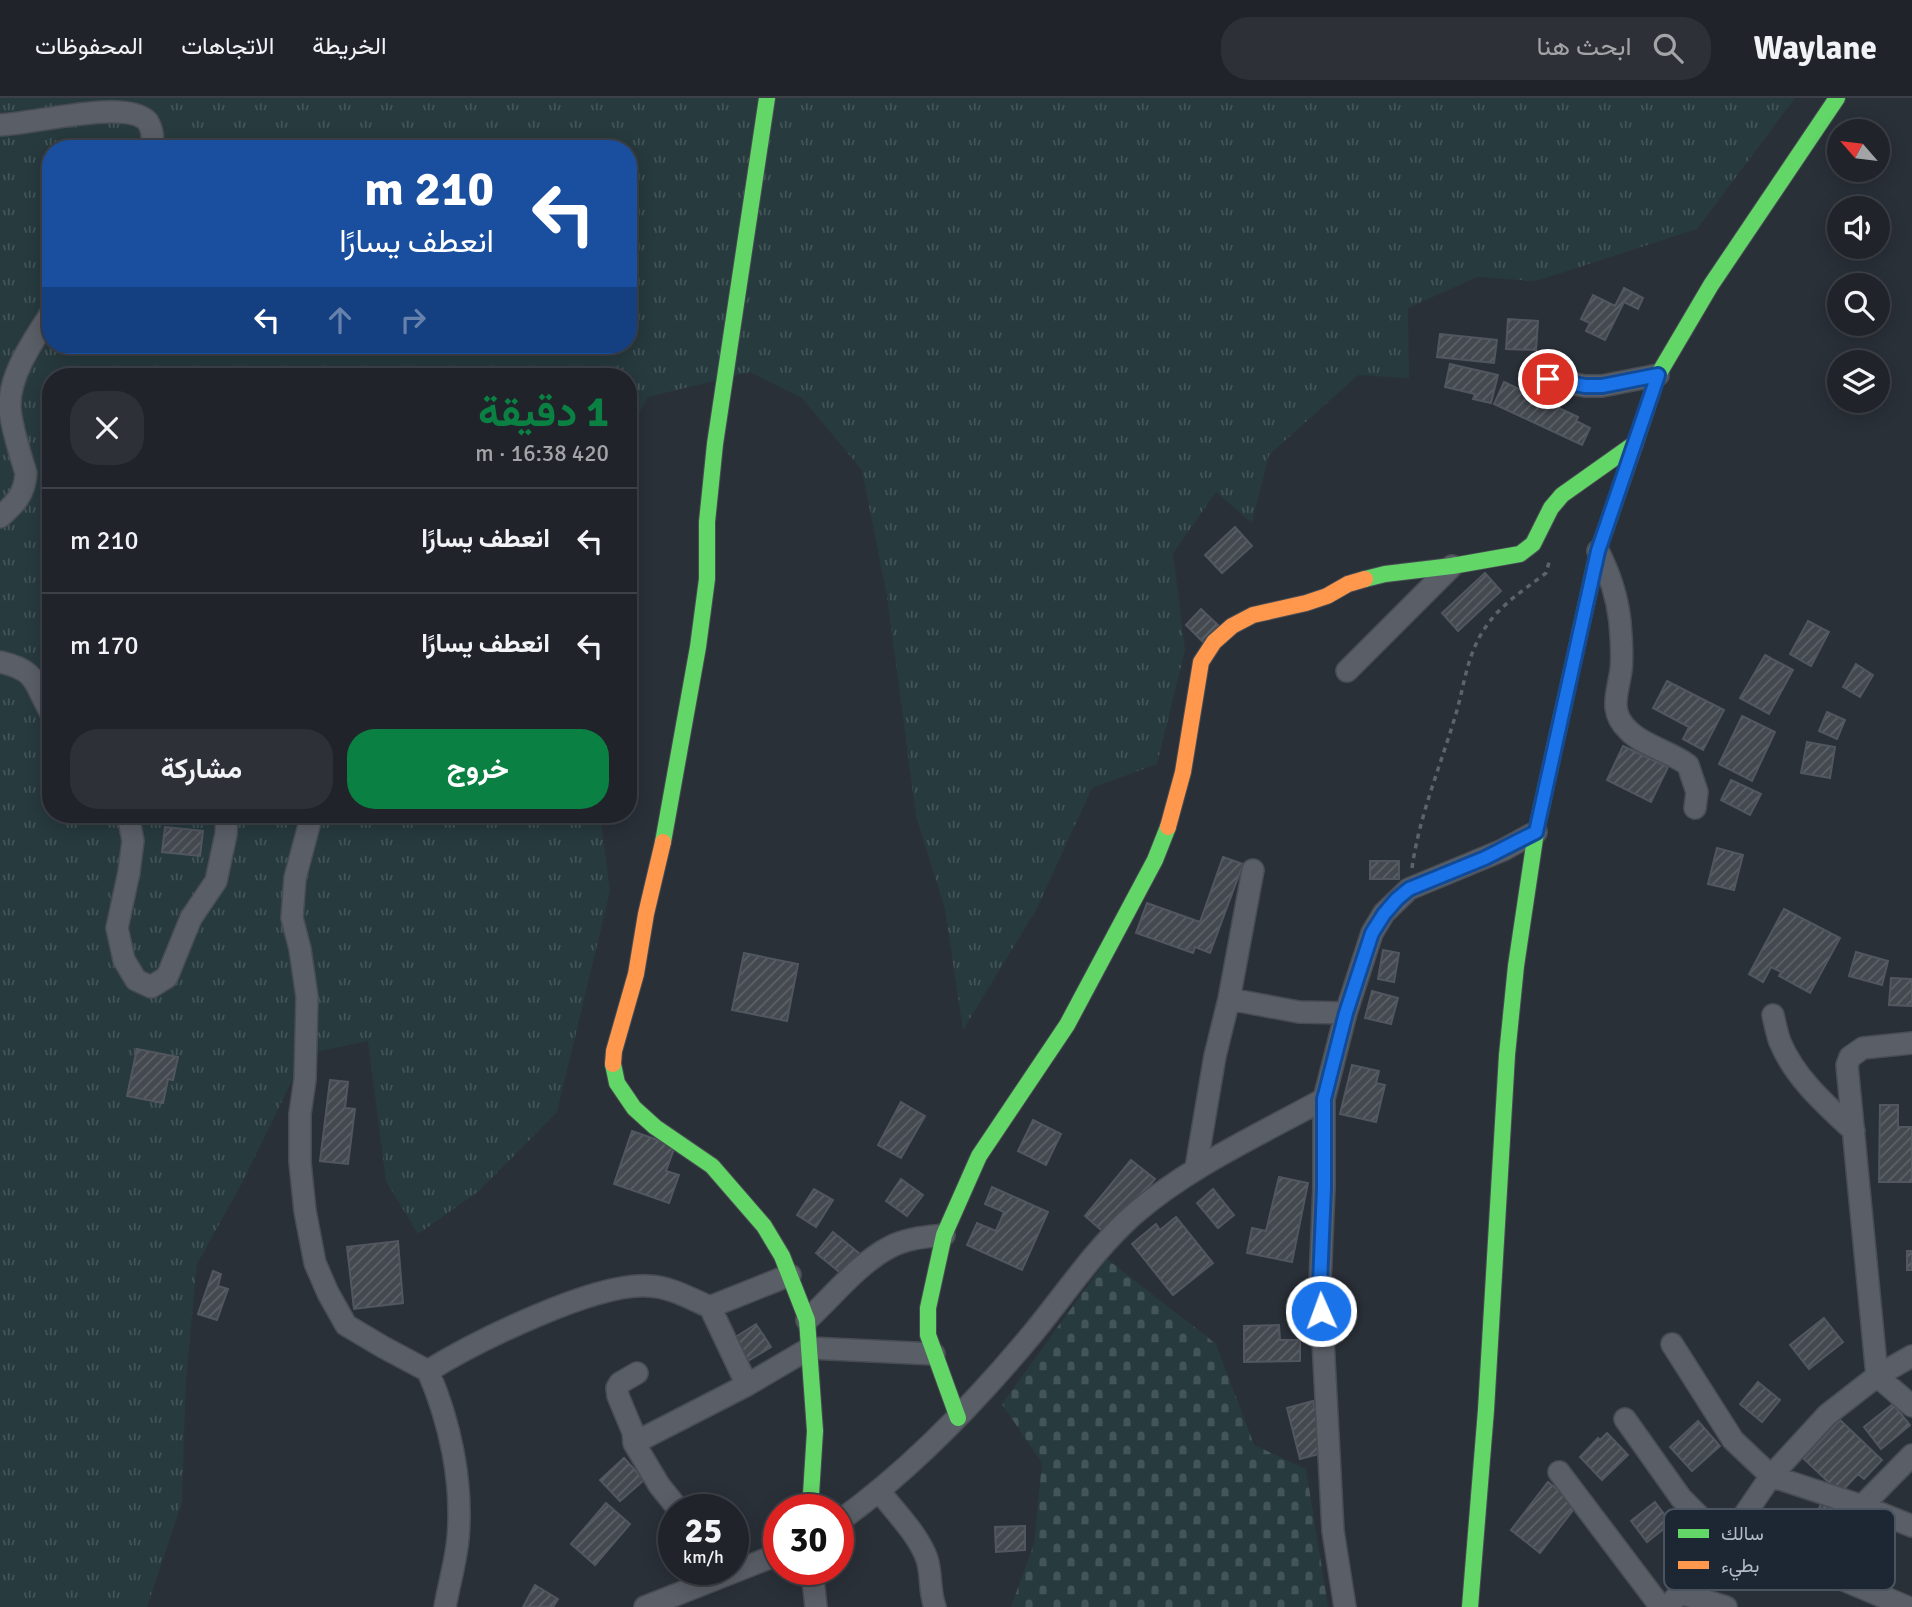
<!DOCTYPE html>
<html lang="ar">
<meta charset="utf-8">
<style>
body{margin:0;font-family:Signika,Vazirmatn,sans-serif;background:#2d3036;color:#f1f3f6;direction:rtl;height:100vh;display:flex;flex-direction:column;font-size:26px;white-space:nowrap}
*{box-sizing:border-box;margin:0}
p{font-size:23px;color:#a2a4a8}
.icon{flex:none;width:38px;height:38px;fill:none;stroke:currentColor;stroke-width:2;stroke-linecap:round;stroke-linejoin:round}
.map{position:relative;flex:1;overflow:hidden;direction:ltr}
.sheet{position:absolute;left:42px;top:270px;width:595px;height:455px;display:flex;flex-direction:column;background:#20242a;border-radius:28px;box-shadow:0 4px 18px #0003,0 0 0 2px #3d4147;direction:rtl}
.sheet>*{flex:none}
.guide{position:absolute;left:42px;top:42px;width:595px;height:214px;border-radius:28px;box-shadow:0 4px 18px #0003,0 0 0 2px #3d4147;direction:rtl;background:#1a4fa0;color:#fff;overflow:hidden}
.needle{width:46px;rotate:298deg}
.fabs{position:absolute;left:1827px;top:21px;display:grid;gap:14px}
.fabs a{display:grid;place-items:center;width:63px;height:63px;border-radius:50%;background:#20242a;box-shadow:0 4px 18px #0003,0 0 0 2px #3d4147;font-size:35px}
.speed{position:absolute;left:658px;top:1396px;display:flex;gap:14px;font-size:35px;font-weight:700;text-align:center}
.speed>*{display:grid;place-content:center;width:91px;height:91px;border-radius:50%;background:#20242a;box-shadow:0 4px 18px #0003,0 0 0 2px #3d4147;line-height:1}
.speed small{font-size:18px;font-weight:400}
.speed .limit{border:10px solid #d22;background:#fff;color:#111}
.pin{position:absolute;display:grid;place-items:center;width:60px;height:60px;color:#fff;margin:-30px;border:4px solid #fff;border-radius:50%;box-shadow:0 2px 7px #0007}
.me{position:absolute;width:77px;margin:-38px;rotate:358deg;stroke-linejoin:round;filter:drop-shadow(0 0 5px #0008)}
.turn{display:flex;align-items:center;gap:24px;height:147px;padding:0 28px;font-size:32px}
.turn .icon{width:91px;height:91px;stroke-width:2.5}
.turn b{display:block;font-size:49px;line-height:60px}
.lanes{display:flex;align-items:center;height:66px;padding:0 28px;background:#0003;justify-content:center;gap:35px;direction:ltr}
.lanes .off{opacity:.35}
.round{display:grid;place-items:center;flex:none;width:74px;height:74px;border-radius:28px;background:#2d3036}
.overview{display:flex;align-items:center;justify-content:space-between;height:119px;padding:0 28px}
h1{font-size:42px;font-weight:700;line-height:52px;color:#0b8043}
.button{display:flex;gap:14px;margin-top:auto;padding:14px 28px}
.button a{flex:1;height:80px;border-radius:28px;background:#0b8043;color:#fff;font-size:28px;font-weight:700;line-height:80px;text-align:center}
.button a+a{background:#2d3036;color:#f1f3f6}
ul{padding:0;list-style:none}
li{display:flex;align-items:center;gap:21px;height:105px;padding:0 28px;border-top:2px solid #3d4147}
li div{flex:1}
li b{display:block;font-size:26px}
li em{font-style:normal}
header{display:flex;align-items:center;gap:42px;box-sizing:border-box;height:98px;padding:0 35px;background:#20242a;border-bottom:2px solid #3d4147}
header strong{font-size:33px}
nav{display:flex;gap:38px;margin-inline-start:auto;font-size:24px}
.search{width:490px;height:63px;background:#2d3036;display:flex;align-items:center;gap:18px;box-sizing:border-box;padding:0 24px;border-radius:28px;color:#a2a4a8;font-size:26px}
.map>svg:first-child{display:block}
</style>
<header>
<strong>Waylane</strong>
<div class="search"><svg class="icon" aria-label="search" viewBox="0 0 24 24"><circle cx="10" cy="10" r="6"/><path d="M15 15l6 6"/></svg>ابحث هنا</div>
<nav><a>الخريطة</a><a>الاتجاهات</a><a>المحفوظات</a></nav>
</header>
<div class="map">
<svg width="1912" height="1509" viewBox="0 0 1912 1509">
<defs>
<pattern id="grass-tufts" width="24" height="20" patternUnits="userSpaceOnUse" patternTransform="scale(1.75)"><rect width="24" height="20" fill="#273a3e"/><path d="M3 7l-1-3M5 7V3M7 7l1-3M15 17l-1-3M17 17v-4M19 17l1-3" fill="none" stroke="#445559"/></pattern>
<pattern id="cemetery-stones" width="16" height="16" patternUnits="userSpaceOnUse" patternTransform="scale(1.75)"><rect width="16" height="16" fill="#273a3e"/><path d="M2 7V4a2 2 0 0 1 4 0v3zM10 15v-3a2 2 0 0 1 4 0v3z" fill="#445559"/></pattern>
<pattern id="building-hatch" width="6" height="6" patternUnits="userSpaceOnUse" patternTransform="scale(1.75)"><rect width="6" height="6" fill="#444950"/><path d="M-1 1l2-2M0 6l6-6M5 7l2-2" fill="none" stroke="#5d6168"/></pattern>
</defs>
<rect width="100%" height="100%" fill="#2a3038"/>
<path fill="url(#grass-tufts)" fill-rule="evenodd" d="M0 0H1795L1697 131 1536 183 1477 179 1408 210 1409 280 1358 277 1269 357 1252 425 1216 394 1173 455 1185 552 1157 666 1092 690 1036 812 963 932 945 811 916 718 887 498 862 372 802 300 750 274 648 299 628 337V278H51V716H600L610 793 557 1014 479 1093 418 1136 386 1083 368 943 305 956 242 1085 197 1166 186 1281 182 1404 147 1509H0ZM51 51H628V247H51Z"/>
<path fill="url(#cemetery-stones)" d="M1107 1161 1216 1246 1254 1347 1306 1371 1328 1509H1011L1034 1446 1042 1365 1002 1306Z"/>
<path fill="url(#building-hatch)" stroke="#52575f" stroke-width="2" d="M1624 190 1643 200 1638 211 1624 204 1605 242 1586 233 1590 225 1581 221 1593 197 1615 208Z
M1508 221 1538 223 1536 252 1506 251Z
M1440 236 1497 242 1494 265 1437 259Z
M1450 266 1498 277 1491 305 1473 301 1475 296 1445 289Z
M1504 284 1578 319 1576 323 1590 330 1582 347 1494 306Z
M1235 429 1252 448 1222 475 1205 457Z
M1485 475 1501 493 1458 533 1442 515Z
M1201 511 1219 528 1204 545 1186 527Z
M1808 523 1829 534 1811 568 1790 556Z
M1765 557 1793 572 1769 616 1740 600Z
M1856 566 1873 577 1860 599 1843 589Z
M1667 583 1724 612 1703 652 1683 641 1689 629 1653 610Z
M1827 614 1845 622 1837 641 1819 633Z
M1742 618 1775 634 1752 683 1719 666Z
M1807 644 1835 649 1830 680 1801 675Z
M1623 648 1668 669 1651 704 1607 682Z
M1731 682 1761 696 1750 717 1721 702Z
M165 729 203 733 200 758 162 754Z
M1717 750 1743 757 1734 792 1708 786Z
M1223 759 1243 766 1210 855 1195 849 1193 855 1136 835 1147 805 1200 824Z
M1370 763H1399V781H1370Z
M1784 811 1840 840 1810 895 1779 878 1781 874 1771 869 1763 884 1749 876Z
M1383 852 1399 855 1394 884 1378 881Z
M1856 854 1888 863 1882 887 1849 878Z
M744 855 798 866 787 923 732 912Z
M1891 880 1912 881V908L1889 907Z
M1372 893 1398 900 1391 926 1365 920Z
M137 951 178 959 173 982 168 981 163 1005 127 998Z
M1352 967 1379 973 1376 985 1385 987 1376 1024 1340 1016Z
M330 982 348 984 345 1010 355 1011 348 1066 320 1063Z
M901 1004 925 1018 901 1060 878 1047Z
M1880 1007H1898V1029H1912V1084H1879Z
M1033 1022 1061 1036 1046 1067 1018 1053Z
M632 1033 675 1048 666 1073 679 1077 669 1105 614 1086Z
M1131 1062 1155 1081 1108 1138 1085 1118Z
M1279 1079 1308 1085 1292 1164 1247 1155 1252 1130 1266 1133Z
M901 1081 923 1097 907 1118 886 1103Z
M992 1089 1048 1114 1022 1172 967 1147 977 1125 996 1133 1004 1114 985 1106Z
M814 1091 833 1102 816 1129 797 1117Z
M1213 1091 1234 1117 1218 1130 1197 1105Z
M1176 1119 1213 1165 1173 1197 1132 1146 1156 1126 1160 1132Z
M833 1134 860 1156 843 1177 816 1155Z
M398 1143 403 1205 354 1211 347 1149Z
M1907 1153H1912V1172H1907Z
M213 1173 221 1176 218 1188 228 1191 217 1222 198 1216Z
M1824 1220 1843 1244 1809 1271 1790 1247Z
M756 1226 771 1249 748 1263 734 1240Z
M1279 1227 1280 1242H1300V1263L1244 1264V1228Z
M1758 1284 1780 1302 1762 1324 1740 1306Z
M1313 1303 1326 1354 1300 1361 1287 1310Z
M1893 1306 1910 1327 1881 1351 1864 1329Z
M1840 1322 1882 1362 1864 1381 1858 1376 1840 1395 1804 1361Z
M1698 1323 1720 1348 1692 1373 1670 1349Z
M1607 1335 1628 1357 1602 1382 1580 1359 1598 1340 1600 1342Z
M624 1360 644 1382 620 1403 600 1382Z
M1548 1384 1577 1407 1540 1455 1511 1432Z
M1824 1400 1859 1417 1853 1429 1867 1436 1861 1448 1852 1443 1841 1466 1801 1447Z
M1655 1404 1671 1425 1647 1444 1631 1423Z
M606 1405 630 1426 595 1467 571 1446Z
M1025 1428V1452L996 1454 995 1429Z
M535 1487 558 1501 553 1509H523Z"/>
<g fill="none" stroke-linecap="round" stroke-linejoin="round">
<defs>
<path id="street" d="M0 27C34 26 127 0 148 24 153 33 154 41 151 51
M1548 281 1585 288H1602L1658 277
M0 419C15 406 25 396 26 375 20 355 12 332 10 311 8 277 34 242 51 215
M1598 453C1610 476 1617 497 1620 524 1621 539 1623 557 1621 572 1618 595 1608 613 1628 632 1643 648 1670 653 1688 667L1697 694 1695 710
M0 564C39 573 33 585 51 615
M1347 573 1452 468
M128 716 133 743 129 774 117 830 124 862 136 882 151 889 167 879 191 820 216 783 226 736 227 716
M312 716 295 780 292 820 300 851 307 899 305 981 300 1016V1064L305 1113 315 1165 328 1195 346 1227 383 1249 428 1273C450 1324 463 1384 458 1440 456 1463 449 1486 445 1509
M1229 901 1299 914 1346 915
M1773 917C1775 926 1777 936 1780 944 1795 980 1826 1007 1854 1033
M1912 945 1863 950 1850 959 1847 967 1877 1278 1912 1308
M1324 1001V1090L1320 1185 1333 1433 1345 1509
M1196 1070 1215 958 1229 901 1253 772
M710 1209 790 1177
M807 1222C833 1198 859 1165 890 1149 907 1140 926 1139 944 1137
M1672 1246 1733 1342 1771 1378 1862 1408 1912 1428
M428 1273C475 1244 595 1184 649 1188 671 1189 691 1201 710 1209L747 1287
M637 1275 620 1285 617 1290 618 1298 633 1334 634 1345 659 1387 679 1412
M1625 1321 1681 1400 1703 1422 1907 1509
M634 1345 747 1287 810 1250 934 1256
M1559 1374 1661 1509
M880 1394C896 1415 918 1436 927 1461 932 1477 929 1493 935 1509
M1862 1408 1912 1357
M838 1424C912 1371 975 1305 1033 1235 1066 1195 1094 1152 1133 1117 1189 1068 1259 1037 1324 1001L1346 915 1372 835 1384 815 1409 791 1503 752 1536 734
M812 1472 816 1509
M1680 1495 1745 1416 1771 1378 1827 1317 1877 1278 1912 1258
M1671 1505 1680 1495 1726 1509
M645 1509 779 1456"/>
<path id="fast" d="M1635 346 1658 277 1711 187 1837 0
M1365 481 1385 476 1452 468 1520 456 1533 446 1551 410 1562 397 1634 346
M663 744 698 549 707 481V424L715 346 767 0
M613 966 617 985 634 1010 655 1029 712 1068 764 1128 782 1158 807 1222 815 1333 810 1412
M958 1320 928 1237V1210L944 1137 979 1058 1067 927 1155 762 1168 729
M1470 1509 1486 1312 1507 957 1516 868 1536 734 1552 661"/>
<path id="slow" d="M1552 661 1598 453 1635 346
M1168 729 1183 674 1201 564 1214 544 1232 528 1253 517 1306 505 1327 498 1348 486 1365 481
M613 966 614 953 636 876 646 816 663 744"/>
</defs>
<use href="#street" stroke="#484c53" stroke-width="24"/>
<use href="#fast" stroke="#484c53" stroke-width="18"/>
<use href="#slow" stroke="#484c53" stroke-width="18"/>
<path stroke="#5d636a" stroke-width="3.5" stroke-dasharray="5 5" stroke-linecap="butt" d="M1412 770C1419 719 1440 669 1455 619 1464 590 1466 560 1483 533 1499 507 1523 493 1546 475L1550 461"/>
<use href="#street" stroke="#5a5e66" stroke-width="21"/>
<use href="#fast" stroke="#63d668" stroke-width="16"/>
<use href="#slow" stroke="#ff974d" stroke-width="16"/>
</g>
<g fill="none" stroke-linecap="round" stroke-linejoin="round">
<defs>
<path id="route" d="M1321 1213 1320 1185 1324 1090V1001L1346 915 1372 835 1384 816 1397 801 1409 791 1485 760 1536 734 1598 453 1658 277 1602 288H1585L1548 281"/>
</defs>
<use href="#route" stroke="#114b97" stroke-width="18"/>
<use href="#route" stroke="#1a73e8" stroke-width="12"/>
</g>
<rect x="1664" y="1411" width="231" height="81" rx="10" fill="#1d2633" stroke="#4a5360" stroke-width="2"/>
<rect x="1678" y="1431" width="31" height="9" fill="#63d668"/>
<rect x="1678" y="1463" width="31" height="8" fill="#ff974d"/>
<g font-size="19" fill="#b4bcc9">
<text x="1721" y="1442">سالك</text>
<text x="1721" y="1474">بطيء</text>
</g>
</svg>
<div class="fabs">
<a><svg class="needle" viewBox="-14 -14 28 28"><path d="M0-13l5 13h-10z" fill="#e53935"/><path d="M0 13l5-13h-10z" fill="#a2a4a8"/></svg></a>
<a><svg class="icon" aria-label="sound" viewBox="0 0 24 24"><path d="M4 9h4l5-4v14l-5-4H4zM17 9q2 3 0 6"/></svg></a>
<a><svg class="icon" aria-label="search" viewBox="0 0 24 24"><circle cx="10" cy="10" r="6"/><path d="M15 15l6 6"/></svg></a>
<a><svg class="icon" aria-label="layers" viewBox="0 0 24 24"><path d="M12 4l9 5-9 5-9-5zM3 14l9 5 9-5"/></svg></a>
</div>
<div class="speed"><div>25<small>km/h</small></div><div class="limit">30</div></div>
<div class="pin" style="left:1548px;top:281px;background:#d93025"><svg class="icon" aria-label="arrive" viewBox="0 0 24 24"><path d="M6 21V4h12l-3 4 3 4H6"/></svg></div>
<svg class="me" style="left:1321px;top:1213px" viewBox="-20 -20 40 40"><circle r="17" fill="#1a73e8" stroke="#fff" stroke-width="3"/><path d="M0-11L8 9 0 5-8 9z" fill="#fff"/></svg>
<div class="guide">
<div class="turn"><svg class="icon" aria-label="left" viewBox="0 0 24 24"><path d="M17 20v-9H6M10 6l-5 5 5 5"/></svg><div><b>210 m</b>انعطف يسارًا</div></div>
<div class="lanes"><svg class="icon" aria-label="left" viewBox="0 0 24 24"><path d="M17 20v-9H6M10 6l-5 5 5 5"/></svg><svg class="icon off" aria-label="ahead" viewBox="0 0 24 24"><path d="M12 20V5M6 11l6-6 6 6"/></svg><svg class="icon off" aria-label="right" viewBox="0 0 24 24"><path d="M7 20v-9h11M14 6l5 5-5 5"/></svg></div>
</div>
<section class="sheet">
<div class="overview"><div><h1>1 دقيقة</h1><p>420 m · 16:38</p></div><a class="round"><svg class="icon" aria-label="close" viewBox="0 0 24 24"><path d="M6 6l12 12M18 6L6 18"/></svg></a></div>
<ul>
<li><svg class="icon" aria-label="left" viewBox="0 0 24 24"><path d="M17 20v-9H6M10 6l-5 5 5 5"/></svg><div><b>انعطف يسارًا</b></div><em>210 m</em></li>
<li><svg class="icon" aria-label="left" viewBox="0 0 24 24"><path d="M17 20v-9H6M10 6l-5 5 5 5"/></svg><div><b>انعطف يسارًا</b></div><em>170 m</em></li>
</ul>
<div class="button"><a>خروج</a><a>مشاركة</a></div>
</section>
</div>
